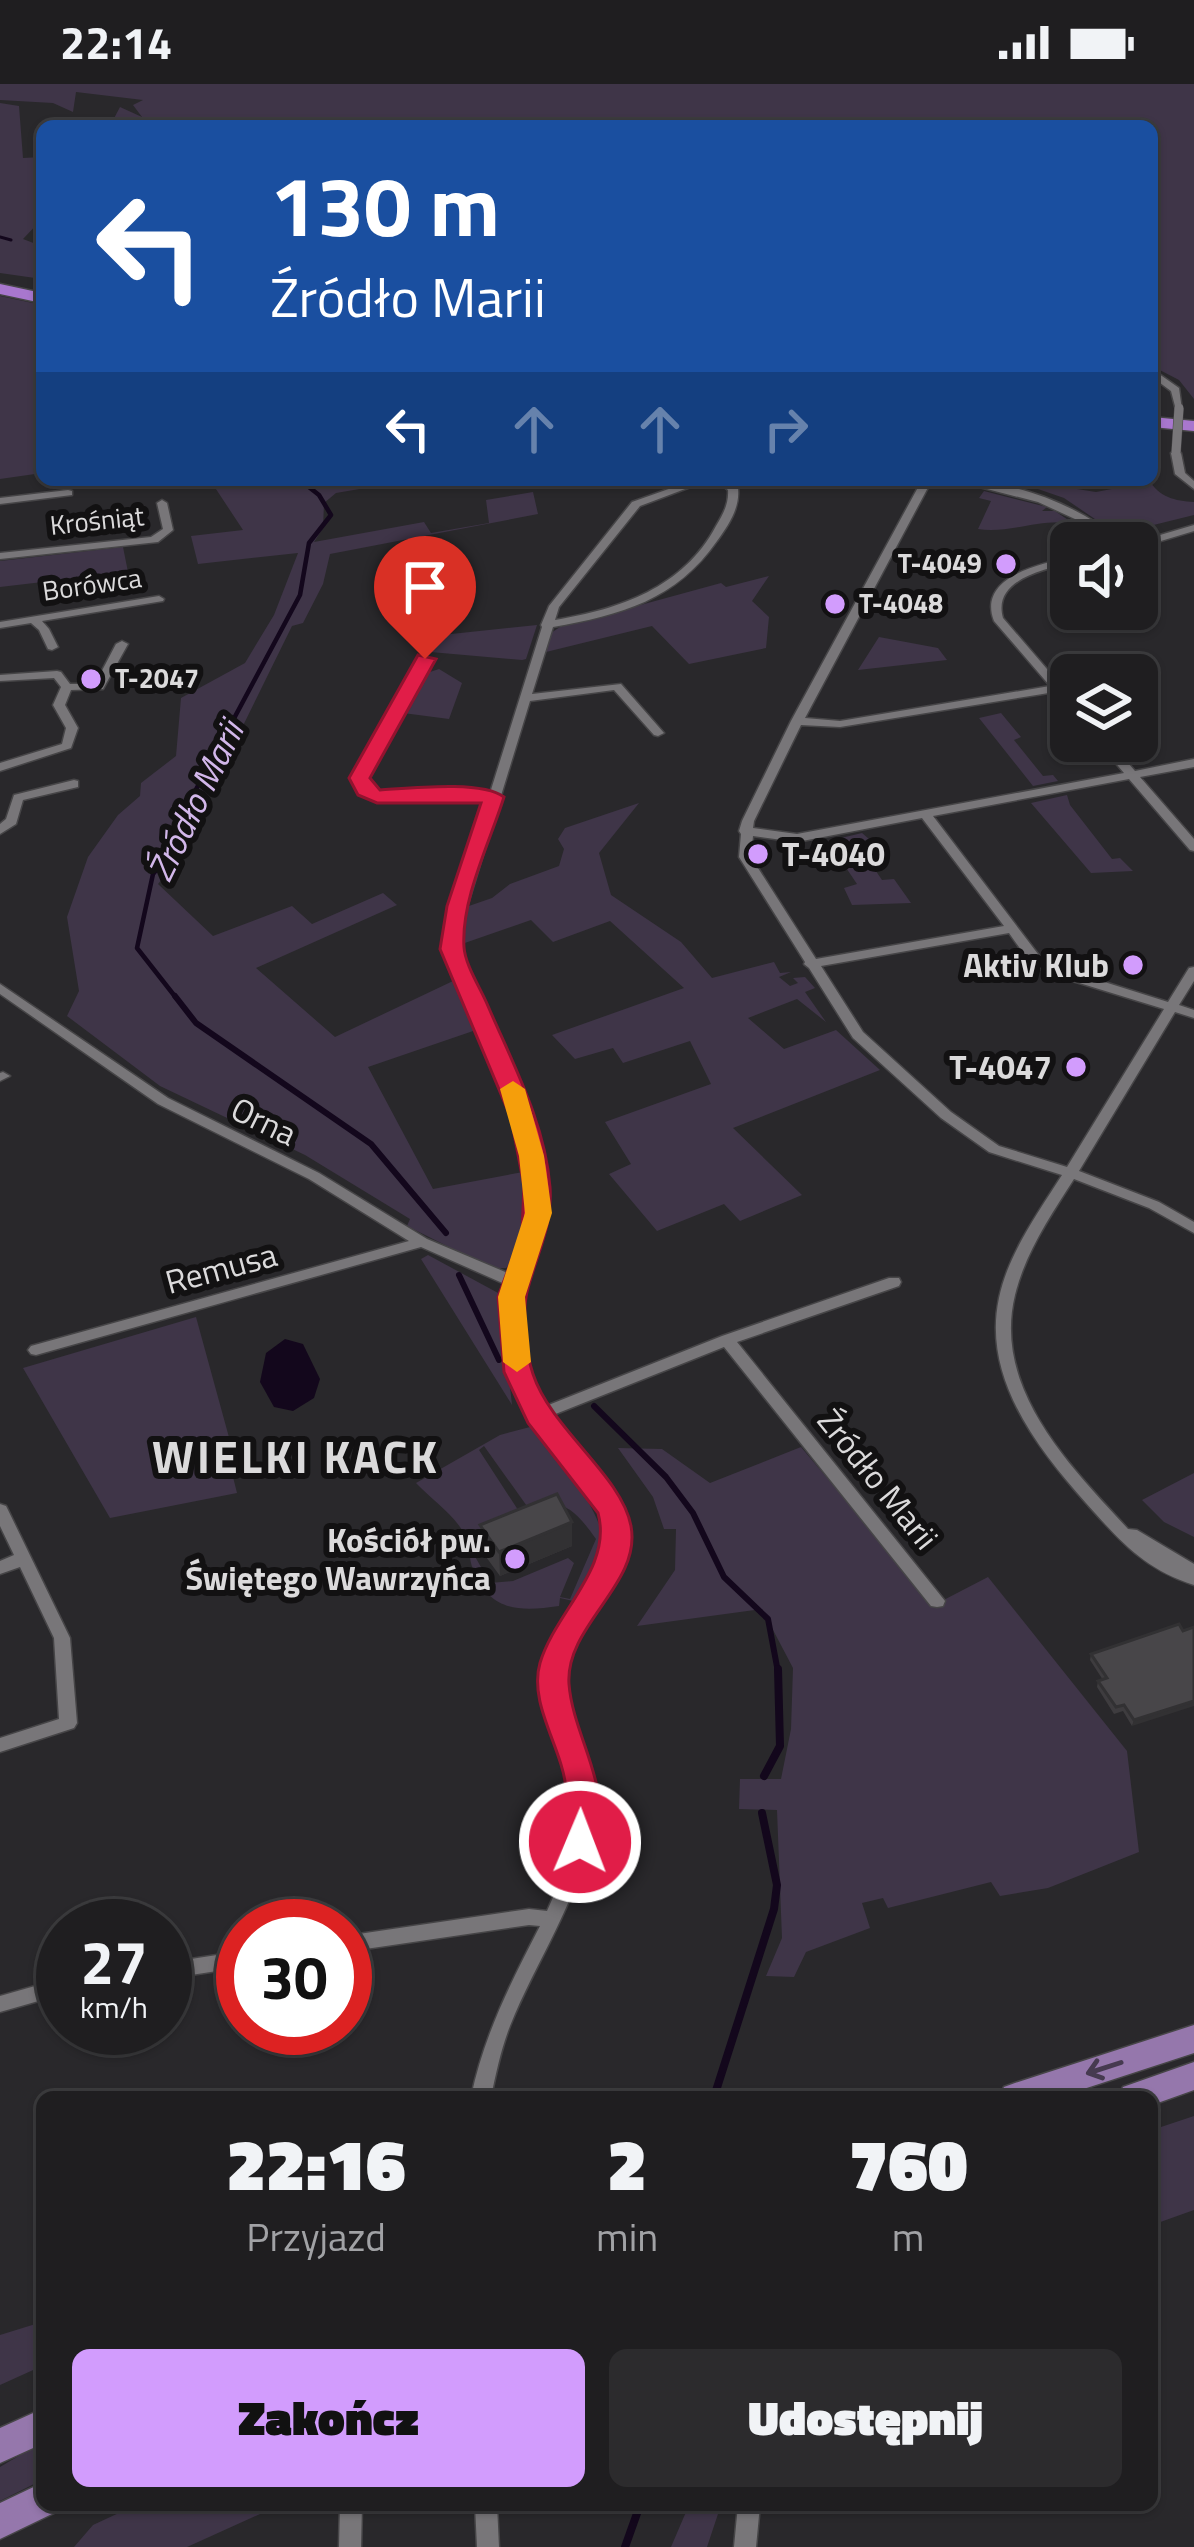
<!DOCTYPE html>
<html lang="pl">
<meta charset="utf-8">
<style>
body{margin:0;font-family:"Titillium Web",sans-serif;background:#2c2b2d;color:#f1f3f6;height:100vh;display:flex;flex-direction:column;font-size:45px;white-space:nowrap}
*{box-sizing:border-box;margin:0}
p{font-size:39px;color:#a1a2a5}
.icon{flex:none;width:66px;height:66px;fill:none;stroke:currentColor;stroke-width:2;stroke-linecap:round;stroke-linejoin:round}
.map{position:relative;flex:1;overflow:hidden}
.sheet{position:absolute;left:36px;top:2007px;width:1122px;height:420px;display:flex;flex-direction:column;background:#1f1e20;border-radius:18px;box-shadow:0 3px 9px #0004,0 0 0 3px #3c3c3e}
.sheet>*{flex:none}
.top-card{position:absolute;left:36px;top:36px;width:1122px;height:366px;border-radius:18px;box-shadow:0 3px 9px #0004,0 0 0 3px #3c3c3e;background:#1a4fa0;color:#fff;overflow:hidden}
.tools{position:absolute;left:1050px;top:438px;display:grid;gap:24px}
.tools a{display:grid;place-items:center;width:108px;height:108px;border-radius:18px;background:#1f1e20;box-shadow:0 3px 9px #0004,0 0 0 3px #3c3c3e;font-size:60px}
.speed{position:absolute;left:36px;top:1815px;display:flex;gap:24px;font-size:60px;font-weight:700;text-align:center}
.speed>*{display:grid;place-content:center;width:156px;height:156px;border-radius:50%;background:#1f1e20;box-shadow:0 3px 9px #0004,0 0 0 3px #3c3c3e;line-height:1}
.speed small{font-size:30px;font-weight:400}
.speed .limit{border:18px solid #d22;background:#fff;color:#111}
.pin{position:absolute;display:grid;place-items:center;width:102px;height:102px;color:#fff;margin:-123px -51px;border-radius:50% 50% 50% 0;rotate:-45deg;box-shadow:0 0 12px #0007}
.pin .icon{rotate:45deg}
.me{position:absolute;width:132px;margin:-66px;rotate:1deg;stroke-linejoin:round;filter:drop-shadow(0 0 9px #0008)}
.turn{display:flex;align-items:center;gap:42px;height:252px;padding:0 36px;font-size:54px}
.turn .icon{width:156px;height:156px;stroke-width:2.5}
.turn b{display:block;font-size:84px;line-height:102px}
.lanes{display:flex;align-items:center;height:114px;padding:0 36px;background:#0003;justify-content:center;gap:60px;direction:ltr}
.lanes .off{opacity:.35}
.eta{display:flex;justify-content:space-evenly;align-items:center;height:204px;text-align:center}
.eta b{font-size:72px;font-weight:800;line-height:84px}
.primary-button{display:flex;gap:24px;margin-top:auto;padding:24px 36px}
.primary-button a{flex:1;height:138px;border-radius:18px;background:#d29cfd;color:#111;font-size:48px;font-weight:800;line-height:138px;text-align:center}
.primary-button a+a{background:#2c2b2d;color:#f1f3f6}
.status{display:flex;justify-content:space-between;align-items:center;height:84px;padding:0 60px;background:#1f1e20;direction:ltr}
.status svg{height:33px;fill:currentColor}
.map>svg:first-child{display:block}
</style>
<div class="status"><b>22:14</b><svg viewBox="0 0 49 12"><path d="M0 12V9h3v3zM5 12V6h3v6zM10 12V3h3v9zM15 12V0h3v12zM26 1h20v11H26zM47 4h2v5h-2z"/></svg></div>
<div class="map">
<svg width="1194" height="2463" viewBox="0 0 1194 2463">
<rect width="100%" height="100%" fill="#29282b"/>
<path fill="#3f3548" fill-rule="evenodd" d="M0 0H1194V315L1179 296 1152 282V42H110L120 23 142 33 133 21 143 16 76 8 73 28 53 19 0 16Z
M0 19 19 22 23 74 42 73V135L23 155 36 160 42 155V195L0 189Z
M0 212 42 221V389L0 395Z
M210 396H413L336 409 324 419 323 444 314 458 424 438 431 449 489 439 486 416 533 408 538 430 330 470 323 500 303 539 292 542 175 780 158 800 213 852 292 822 312 840 383 809 397 821 256 884 335 953 453 897 476 946 368 983 433 1105 523 1088C528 1117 530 1162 506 1184H491L407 1142 410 1135 305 1071 160 1002 67 932 79 907 67 833 88 773 118 731 140 712 141 699 176 672 181 614 245 579 274 531 298 469 198 480 191 452 243 446Z
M1114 396H1149C1159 413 1175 417 1194 418V431L1117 450 1064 414 1035 404 1039 399 1096 408 1122 403Z
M984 407 1047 423 1042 427H1055L1074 440C1044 433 1010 450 978 445L991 417 979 414Z
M123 463 128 488 0 503V477Z
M769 492 752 517 769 533 766 564 689 580 652 542 546 568 551 549 560 543 721 499 726 503Z
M537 541 526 575 522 576 419 567 423 553Z
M879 553 938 564 947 576 858 586Z
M439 585 462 599 449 635 403 629 424 590Z
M1001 629 1021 653 1014 656 1043 692 1053 691 1058 697 1033 702 979 634Z
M1067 711 1070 721 1112 775 1120 774 1133 787 1091 789 1031 719Z
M639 719 599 769 611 811 681 858 712 894 774 878 780 889 791 888 779 893 790 902 798 899 793 894 805 893 815 904 805 908 826 938 797 915 748 934 784 965 836 946 880 986 733 1044 802 1111 740 1137 724 1120 657 1147 609 1090 631 1080 605 1038 711 1000 690 957 623 979 613 964 575 975 552 951 684 904 610 837 553 858 531 836 459 861 466 823 492 814 510 800 559 782 564 765 558 755 565 744Z
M862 749 869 755 857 759 882 796 894 795 911 819 852 821 844 804 857 800 832 763 819 765 816 760Z
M428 1171 500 1210 512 1321 421 1175Z
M196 1233 230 1357 204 1363 219 1387 231 1385 237 1409 110 1434 23 1284Z
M530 1343C551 1360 603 1429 603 1457 603 1478 583 1500 573 1517L560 1514 559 1522C518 1528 489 1527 473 1485 469 1476 470 1465 467 1456 460 1435 431 1415 416 1399L500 1351ZM484 1362 529 1425C563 1412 576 1427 596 1455L570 1515 560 1513 574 1479 568 1474 513 1497 490 1499 473 1469V1455L520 1429 479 1366Z
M801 1363 934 1521 988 1493 1127 1667 1139 1768 1048 1804 1000 1812 991 1798 888 1824 883 1814 862 1819 870 1844 806 1868 794 1893 766 1892 782 1854 777 1726 739 1725 740 1695H781L791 1645 793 1584 762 1525 637 1542 675 1486 676 1445H664L653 1413 618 1364 662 1365 710 1399Z
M1194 1389V1453L1164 1438 1142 1416Z
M1194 2032V2126L1152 2141V2046Z
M42 2238V2282L0 2301V2251Z
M42 2358V2396L0 2417V2383Z
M136 2421H280L187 2463H74L93 2441Z
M689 2421H721L707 2463H671Z"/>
<path fill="#13071c" d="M285 1255 303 1260 320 1295 314 1314 293 1327 274 1323 260 1298 266 1269Z"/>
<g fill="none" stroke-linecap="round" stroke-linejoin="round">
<path stroke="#13071c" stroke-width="3" d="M0 153 11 156"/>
<path stroke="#13071c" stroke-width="4.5" d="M177 915 137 864 153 790 168 771 185 726 300 511 309 459 331 431 319 411 300 396"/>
<path stroke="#13071c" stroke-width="6" d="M175 912 196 939 371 1060 446 1149
M459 1191 499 1276
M594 1322 666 1393 693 1429 724 1493 768 1535 778 1588"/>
<path stroke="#13071c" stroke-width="8" d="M764 1692 780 1662 778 1585
M714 2013 774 1825 777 1801 762 1729
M625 2463 640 2421"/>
<defs>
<path id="minor" d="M1152 285 1179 304 1182 326H1176L1171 307 1152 293Z
M1176 366 1181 369 1185 389 1194 397V405L1175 390 1171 369Z
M694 396H709L640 422 559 523 555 536C620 525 683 504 716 442 723 430 729 420 728 406L716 396H727L738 405C740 424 728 442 717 457 676 516 621 531 553 543L532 610 621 600 664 649 658 652 654 651 614 606 530 617 459 849C462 901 490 940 511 986 529 1023 542 1069 544 1110 546 1140 531 1163 524 1191 515 1234 516 1284 541 1324L722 1252 889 1194H899L901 1198 899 1202 737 1258 945 1517 943 1522 937 1523 931 1522 724 1263 548 1333C574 1366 634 1418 625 1464 621 1482 610 1498 601 1513 585 1536 567 1557 564 1586 557 1642 601 1691 591 1747 578 1818 536 1877 510 1942 501 1965 496 1989 491 2013H471C484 1951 511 1898 540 1842L529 1841 345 1868V1852L529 1825 547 1827C562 1794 577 1757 574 1720 571 1671 538 1627 548 1577 558 1527 622 1491 606 1437 599 1411 578 1389 560 1369 517 1320 492 1268 507 1201L421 1163 36 1271 31 1270 28 1266 31 1262 409 1157 309 1095 158 1020 0 910V900L168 1014 319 1089 427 1155 510 1190C516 1170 527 1150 529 1129 536 1082 511 1011 490 969 469 930 448 894 447 849L488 717 378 716 356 705 353 695 419 575 425 572 431 575 365 695 366 700 380 708 490 709 542 543 541 541 549 522 632 418Z
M922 396H932L805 634 840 637 1050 602 994 537C977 493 1040 480 1071 473V479C1044 485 992 496 1003 534L1071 613V623L1067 622 1055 608 840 643 801 641 754 737 753 744 797 750 1124 689 1097 657H1109L1135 687 1194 675V683L1140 693 1194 755V767L1190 766 1129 695 933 732 1041 874 1060 884 1168 918 1189 884 1194 883V897L1179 921 1194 926V934L1175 928 1079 1087 1159 1118 1194 1138V1149L1149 1124 1074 1095C1051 1131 1025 1169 1015 1211 992 1305 1071 1383 1128 1445L1137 1446 1194 1480V1501C1144 1485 1120 1457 1086 1419 1037 1364 982 1293 999 1214 1008 1170 1038 1129 1062 1091L989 1068 941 1034 853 954 809 884 804 880 805 878 739 773 741 750 739 747 742 737 791 637ZM922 734 1004 842 816 875 751 773 753 752 797 758ZM1009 849 1031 880 1050 890 1164 925 1067 1083 999 1062 951 1028 863 948 821 882Z
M952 396C1013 396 1077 419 1123 459H1111L1075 435 1038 418Z
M68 406 72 407V411L0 420V414Z
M162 416 167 419 173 446 158 458 0 475V469L151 453 163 445 157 419Z
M1194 441V447L1141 463 1137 464V459H1133Z
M159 512 164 515 163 517 42 537 49 545 58 563 52 566 48 565 39 546 31 539 0 544V538Z
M122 557 128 560 103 605 71 606 65 621 78 644 71 664 0 687V679L62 660 66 644 53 621 61 603 54 594 0 597V591L57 587 61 588 70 600H95L116 560Z
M74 696 78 697V703L23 716 16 740 0 750V740L6 735 14 711Z
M3 988 10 992 0 997V989Z
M0 1420 6 1422 8 1426 70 1554 77 1639 74 1644 0 1668V1654L59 1635 54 1554 20 1483 0 1490V1477L14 1471 0 1442Z
M243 1867V1883L165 1895V1879Z
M63 1894V1910L0 1928V1912Z
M340 2421H362L361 2463H339Z
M475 2421H497L499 2463H477Z
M738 2421H760L756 2463H734Z"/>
<path id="primary" d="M1194 1941V1969L1059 2013H999L1004 2003 1015 1999Z
M1194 1978V2006L1152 2021V2013H1118L1123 2003Z
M42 2325V2360L0 2379V2344Z
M42 2399V2421H58L54 2429 0 2455V2419Z"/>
<path id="motorway" d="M0 200 42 209V219L0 210Z
M1152 333 1194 337V347L1152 343Z"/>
</defs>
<use href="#minor" stroke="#464547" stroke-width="3"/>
<use href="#primary" stroke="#464547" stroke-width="3"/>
<use href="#motorway" stroke="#464547" stroke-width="3"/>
<use href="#minor" fill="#787679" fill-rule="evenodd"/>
<use href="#primary" fill="#9577ac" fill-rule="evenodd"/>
<use href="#motorway" fill="#a877ce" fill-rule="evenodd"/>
<defs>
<path id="minor-bridge" d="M1176 369 1179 324"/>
</defs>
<use href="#minor-bridge" stroke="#464547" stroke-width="10" stroke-linecap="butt"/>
<use href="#minor-bridge" stroke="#787679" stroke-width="9"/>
</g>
<path fill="#3e3c3f" d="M572 1438V1462L500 1492 481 1466 480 1441Z
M1179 1540 1132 1642 1123 1627 1114 1630 1097 1603 1098 1597 1103 1596 1090 1576 1091 1570Z"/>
<path fill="#323133" d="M572 1438V1462L500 1492 499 1468Z
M1194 1617V1622L1132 1642 1134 1636Z"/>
<path fill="#484649" stroke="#323133" stroke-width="3" d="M557 1410 572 1438 499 1468 480 1441Z
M1179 1540 1183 1547 1194 1543V1617L1134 1636 1124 1621 1116 1623 1098 1597 1107 1594 1091 1570Z"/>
<defs><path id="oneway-shaft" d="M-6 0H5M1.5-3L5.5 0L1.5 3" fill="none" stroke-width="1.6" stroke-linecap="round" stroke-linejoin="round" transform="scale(3)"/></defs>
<use stroke="#463a50" href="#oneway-shaft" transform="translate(1104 1984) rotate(162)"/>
<path fill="#e11d48" stroke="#92132f" stroke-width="3" d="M418 571 436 575 370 694 380 706C411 704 482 696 504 713 490 758 461 815 464 863 465 881 481 905 488 922 513 980 545 1039 550 1103 553 1142 536 1171 527 1208 522 1229 526 1270 533 1290 551 1345 622 1392 631 1442 642 1500 565 1541 569 1600 573 1655 619 1712 592 1768L580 1772 568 1768C558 1748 568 1726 566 1705 563 1665 528 1620 540 1579 555 1528 613 1484 598 1429L528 1339 504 1288 498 1213 522 1148 524 1102 511 1034 440 865 447 822 481 719H377L358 711 349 694Z"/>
<path fill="#f59e0b" d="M513 997 525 1005 544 1072 552 1129 525 1213 531 1278 517 1288 503 1278 498 1213 525 1129 519 1072 500 1005Z"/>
<g fill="#d29cfd" stroke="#121112" stroke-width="4.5">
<circle cx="1006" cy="480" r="12"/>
<circle cx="835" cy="520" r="12"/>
<circle cx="91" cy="595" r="12"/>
<circle cx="758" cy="770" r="12"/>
<circle cx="1133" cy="881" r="12"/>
<circle cx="1076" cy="983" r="12"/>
<circle cx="515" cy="1475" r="12"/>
</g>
<g text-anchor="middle" stroke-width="12" stroke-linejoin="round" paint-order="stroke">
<g font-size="27" fill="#dbdadb" stroke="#121112">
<text transform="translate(97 437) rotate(-6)" y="9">Krośniąt</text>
<text transform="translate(92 501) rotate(-8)" y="9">Borówca</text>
</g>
<g font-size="27" font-weight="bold" fill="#dbdadb" stroke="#121112" text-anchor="start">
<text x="982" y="489" text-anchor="end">T-4049</text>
<text x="859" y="529">T-4048</text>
<text x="115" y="604">T-2047</text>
</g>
<g font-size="33" font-weight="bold" fill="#dbdadb" stroke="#121112" text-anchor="end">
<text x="782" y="782" text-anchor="start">T-4040</text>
<text x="1109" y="893">Aktiv Klub</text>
<text x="1052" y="995">T-4047</text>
<text x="491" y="1468">Kościół pw.<tspan x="491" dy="38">Świętego Wawrzyńca</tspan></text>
</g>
<g font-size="33" fill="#dbdadb" stroke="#121112">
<text transform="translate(264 1037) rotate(26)" y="12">Orna</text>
<text transform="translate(221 1184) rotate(-15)" y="12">Remusa</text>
<text transform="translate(878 1395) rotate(51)" y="12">Źródło Marii</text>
</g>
<g font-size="36" font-style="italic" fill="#d2b7ea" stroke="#121112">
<text transform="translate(195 717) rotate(-64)" y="13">Źródło Marii</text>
</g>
<g font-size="45" font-weight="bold" letter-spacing="3" fill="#dbdadb" stroke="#121112">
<text x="296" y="1389">WIELKI KACK</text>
</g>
</g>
</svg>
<div class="tools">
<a><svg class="icon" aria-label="sound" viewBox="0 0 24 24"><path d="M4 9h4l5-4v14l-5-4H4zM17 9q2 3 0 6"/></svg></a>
<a><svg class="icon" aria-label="layers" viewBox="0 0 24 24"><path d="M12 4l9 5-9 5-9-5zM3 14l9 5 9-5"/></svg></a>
</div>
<div class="speed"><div>27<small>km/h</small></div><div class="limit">30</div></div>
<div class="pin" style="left:425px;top:575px;background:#d93025"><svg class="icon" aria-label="arrive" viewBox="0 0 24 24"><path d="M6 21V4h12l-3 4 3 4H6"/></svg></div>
<svg class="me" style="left:580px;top:1758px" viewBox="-20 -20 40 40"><circle r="17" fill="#e11d48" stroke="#fff" stroke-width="3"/><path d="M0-11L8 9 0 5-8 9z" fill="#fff"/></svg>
<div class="top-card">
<div class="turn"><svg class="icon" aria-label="left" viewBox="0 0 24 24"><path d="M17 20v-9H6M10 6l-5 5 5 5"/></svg><div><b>130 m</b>Źródło Marii</div></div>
<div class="lanes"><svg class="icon" aria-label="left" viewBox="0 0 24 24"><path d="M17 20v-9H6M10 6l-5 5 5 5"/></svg><svg class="icon off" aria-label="ahead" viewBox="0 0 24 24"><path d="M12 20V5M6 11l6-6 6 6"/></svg><svg class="icon off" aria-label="ahead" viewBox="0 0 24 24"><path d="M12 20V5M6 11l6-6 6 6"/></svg><svg class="icon off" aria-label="right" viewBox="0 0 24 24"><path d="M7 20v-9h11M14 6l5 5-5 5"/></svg></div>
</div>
<section class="sheet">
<div class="eta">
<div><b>22:16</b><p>Przyjazd</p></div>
<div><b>2</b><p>min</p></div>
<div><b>760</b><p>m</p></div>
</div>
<div class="primary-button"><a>Zakończ</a><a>Udostępnij</a></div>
</section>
</div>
